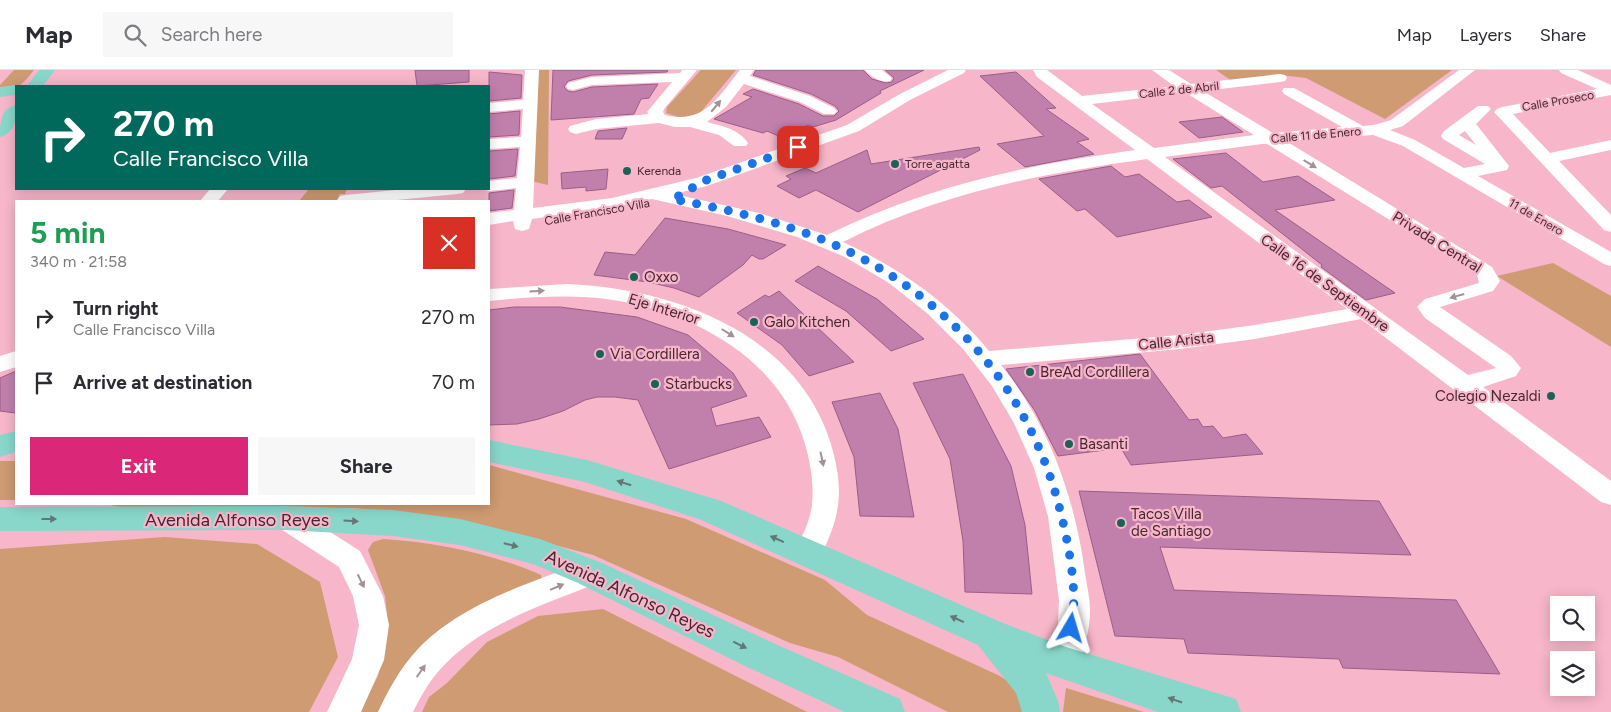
<!DOCTYPE html>
<meta charset="utf-8">
<style>
body{margin:0;font-family:Figtree,sans-serif;background:#f7f7f7;color:#2b2b33;height:100vh;display:flex;flex-direction:column;font-size:19px;white-space:nowrap}
*{box-sizing:border-box;margin:0}
p{font-size:16px;color:#7c7c81}
.icon{flex:none;width:28px;height:28px;fill:none;stroke:currentColor;stroke-width:2;stroke-linecap:round;stroke-linejoin:round}
.map{position:relative;flex:1;overflow:hidden}
.sheet{position:absolute;left:15px;top:130px;width:475px;height:305px;display:flex;flex-direction:column;background:#fff;border-radius:0px;box-shadow:0 2px 12px #0003}
.sheet>*{flex:none}
.banner{position:absolute;left:15px;top:15px;width:475px;height:105px;border-radius:0px;box-shadow:0 2px 12px #0003;background:#00695c;color:#fff;overflow:hidden}
.buttons{position:absolute;left:1550px;top:526px;display:grid;gap:10px}
.buttons a{display:grid;place-items:center;width:45px;height:45px;border-radius:0px;background:#fff;box-shadow:0 2px 12px #0003;font-size:25px}
.pin{position:absolute;display:grid;place-items:center;width:42px;height:42px;color:#fff;margin:-21px;border-radius:10px;box-shadow:0 2px 8px #0006}
.me{position:absolute;width:55px;margin:-28px;rotate:7deg;stroke-linejoin:round;filter:drop-shadow(0 0 4px #0008)}
.turn{display:flex;align-items:center;gap:18px;height:105px;padding:0 15px;font-size:22px}
.turn .icon{width:65px;height:65px;stroke-width:2.5}
.turn b{display:block;font-size:35px;line-height:42px}
.round{display:grid;place-items:center;flex:none;width:52px;height:52px;border-radius:0px;background:#f7f7f7}
.head{display:flex;align-items:center;justify-content:space-between;height:85px;padding:0 15px}
h1{font-size:30px;font-weight:700;line-height:38px;color:#1e9e55}
.cta{display:flex;gap:10px;margin-top:auto;padding:10px 15px}
.cta a{flex:1;height:58px;border-radius:0px;background:#db2777;color:#fff;font-size:20px;font-weight:700;line-height:58px;text-align:center}
.cta a+a{background:#f7f7f7;color:#2b2b33}
ul{padding:0;list-style:none}
li{display:flex;align-items:center;gap:15px;height:65px;padding:0 15px}
li div{flex:1}
li b{display:block;font-size:19px}
li em{font-style:normal}
header{display:flex;align-items:center;gap:30px;box-sizing:border-box;height:70px;padding:0 25px;background:#fff;border-bottom:1px solid #e1e1e2}
header strong{font-size:24px}
nav{display:flex;gap:28px;margin-inline-start:auto;font-size:18px}
.search{width:350px;height:45px;background:#f7f7f7;display:flex;align-items:center;gap:12px;box-sizing:border-box;padding:0 18px;border-radius:0px;color:#7c7c81;font-size:19px}
.map>svg:first-child{display:block}
</style>
<header>
<strong>Map</strong>
<div class="search"><svg class="icon" aria-label="search" viewBox="0 0 24 24"><circle cx="10" cy="10" r="6"/><path d="M15 15l6 6"/></svg>Search here</div>
<nav><a>Map</a><a>Layers</a><a>Share</a></nav>
</header>
<div class="map">
<svg width="1611" height="642" viewBox="0 0 1611 642">
<rect width="100%" height="100%" fill="#f7b6c9"/>
<path fill="#ce9b72" d="M14 0H34C23 14 18 20 0 20V15Z
M536 0H549L548 115 531 111Z
M701 0H736L700 43 681 48 666 43 667 37Z
M1216 0H1452L1385 49 1306 8 1281 5 1232 11Z
M309 119H347L345 124H340L337 131H299Z
M1553 193 1611 226V277L1497 206Z
M0 391H16V430H0Z
M489 395 686 449 825 510 867 545 1000 606 1021 620 1027 642H948L838 587 790 573 593 485 463 451 354 438 120 437 106 434H489Z
M165 467 257 474 320 512 338 587 309 642H0V479Z
M383 469C434 472 494 484 541 505L542 510 382 642H360L378 606 386 568 387 543 385 526 368 480 373 472Z
M603 539 807 642H422L429 627 447 613 487 572 538 546Z
M1066 618 1144 642H1063Z"/>
<path fill="#c180ac" stroke="#9b5d88" d="M415 0H469V12L417 16Z
M553 0H668L667 2 592 5 568 11 564 17 568 21 573 22 592 17 658 14 649 28 641 29 634 44 551 50Z
M756 0H863L872 9 886 13 892 12 894 8 885 0H924L880 21 881 23 836 50 813 57 808 55 783 68 767 61 763 63 714 49 752 27 743 24 753 19 799 34 823 46H834L839 41 835 36 811 24 753 5Z
M489 2 522 5 521 28 489 31Z
M1016 2 1056 38 1046 39 1089 69 1077 72 1094 84 1025 97 997 74 1044 66 980 6Z
M520 41 519 65 489 67V44Z
M1222 47 1243 62 1199 68 1179 52Z
M627 58 622 69H595L598 61Z
M979 77 980 80 858 142 816 120 799 128 777 116 791 109 786 106 805 98 816 103 867 80 871 94Z
M518 79 515 106 489 109V81Z
M1226 83 1263 112 1298 106 1335 130 1275 140 1395 223 1366 230 1321 197 1322 195 1222 116 1211 118 1173 89Z
M1111 96 1125 107 1139 104 1177 132 1189 130 1212 147 1117 167 1085 139 1077 141 1039 109Z
M608 99 606 119 586 121V117L562 119 561 103Z
M514 120 512 138 489 141V123Z
M665 148 728 159 786 175 763 189H759L752 185 743 195 699 227 674 218 648 212 594 205 605 182 635 185Z
M818 196 877 229 924 269 891 281 846 241 795 211Z
M779 221 854 292 809 306 782 275 737 243 765 225 769 227Z
M514 237H560L637 247 688 265 733 303 747 326 711 338 716 356 759 347 771 367 669 399 638 330 615 327H597L585 330 563 341 539 349 517 354 489 355V240Z
M1140 284 1189 350 1198 349 1203 357 1213 356 1223 368 1246 364 1263 384 1131 395 1121 378 1058 386 1035 341 1006 299Z
M16 301V343L0 341V308Z
M963 304 1011 396 1025 455 1032 524 965 522 963 471 950 389 913 313Z
M880 323 898 359 914 447 860 446 854 387 832 332Z
M1079 421 1379 431 1411 485 1160 477 1174 520 1456 530 1500 604 1343 598 1339 589 1188 583 1184 569 1115 566Z"/>
<g fill="none" stroke-linecap="round" stroke-linejoin="round">
<path fill="#fff" fill-rule="evenodd" d="M525 0H539L533 138 612 128 696 108 847 55 900 24 948 0H966L964 3 910 30 859 61 707 116 674 124 759 143 827 165C926 116 1027 95 1135 80L1037 7 1033 0H1047L1082 26 1174 16 1152 0H1169L1191 14 1280 4 1285 5 1287 8 1285 11 1280 12 1203 21 1273 63 1342 57 1284 24 1282 21 1284 18H1294L1363 56 1374 55 1391 50 1459 0H1475L1403 56 1390 60 1415 70 1464 98 1485 94 1443 69 1441 66 1444 61 1478 36H1488L1491 39 1476 54 1509 96 1507 100 1478 106 1611 182V196L1604 194 1403 76 1373 65 1286 71 1492 197 1500 211 1493 221 1440 237 1511 286 1521 298 1516 306 1483 317 1611 411V435L1601 432 1361 249 1255 269 1180 279 1001 295C1049 354 1075 428 1085 503 1087 516 1090 528 1090 541 1090 561 1083 585 1074 603L1063 607 1052 603 1047 593 1058 554 1059 530 1048 446 1034 398 1014 353 992 316 963 279 928 244 889 213 845 187 797 167 727 146 652 129 612 138 532 149 529 159 522 161 515 159 513 151 489 155V143L514 140 516 118 489 121 482 119H489V111L517 108 520 77 489 79V69L521 67 523 39 489 42V33L523 30ZM1186 23 1254 65 1154 78 1092 34ZM1465 61 1476 75 1459 65ZM1262 74H1267L1477 204 1479 213 1425 229 1417 237 1425 248 1496 298 1468 305 1165 87ZM1147 89 1347 239 1255 255 1180 265 989 281C951 234 898 197 843 172 941 123 1039 104 1147 89Z
M682 0H697L664 39 663 42 665 45C704 55 718 27 740 0H754L750 6 810 26 834 38 837 41 834 44H824L800 32 744 14 726 37 707 52C722 56 739 59 748 73L746 76H734L719 65 690 57H675L659 53 596 59 576 64 570 62 568 59 570 56 596 49 649 44 647 42 672 12 592 15 573 20 568 19 566 16 568 13 592 7 680 3Z
M865 0H882L892 8 890 11C881 13 871 7 865 0Z
M1559 0H1578L1611 15V25L1513 44 1550 83 1611 70V80L1559 91 1611 145V162L1604 160 1494 42 1497 39 1502 37 1597 19 1561 3Z
M210 119H228L218 131H200Z
M406 119H466L463 123 457 124 387 131 337 130 340 126 346 125Z
M567 214C672 218 795 262 830 371 845 420 841 447 818 491L808 495 798 491 794 483C800 470 808 456 811 441 815 419 811 395 805 374 781 290 696 243 613 230 572 224 530 227 489 231V219Z
M16 281V297L0 302V286Z
M286 437 296 440 360 481 383 526 389 555 384 590 361 642H327L352 589 359 555 353 526 339 497 276 456 272 448 276 440Z
M590 491 600 494 605 503 600 512C544 535 478 554 437 603 427 615 420 628 413 642H378C388 620 401 597 417 580 459 535 532 511 590 491Z"/>
<path fill="#88d7ca" fill-rule="evenodd" d="M39 0H55L43 16H27Z
M16 15 21 16H16V25L0 27V17Z
M16 35C17 48 15 63 0 67 0 53 0 39 16 35Z
M16 361V382L0 387V365Z
M489 370 587 390 721 431 1003 553 1066 577 1236 629 1241 642H1158L1046 603 1058 631 1060 642H1022L1016 623 978 575 699 449 585 412 489 392Z
M286 436 393 440 460 449 540 469 602 493 771 572 900 629 905 642H845L745 596 578 513 533 494 460 475 393 466 286 460 0 461V437Z"/>
</g>
<defs><path id="oneway-solid" d="M-6-.8H1V-3.2L6.5 0L1 3.2V.8H-6Z" transform="scale(1.25)"/></defs>
<g fill="#a29298">
<use href="#oneway-solid" transform="translate(716 36) rotate(-50)"/>
<use href="#oneway-solid" transform="translate(1310 94) rotate(31)"/>
<use href="#oneway-solid" transform="translate(537 221) rotate(-3)"/>
<use href="#oneway-solid" transform="translate(1457 226) rotate(164)"/>
<use href="#oneway-solid" transform="translate(728 263) rotate(32)"/>
<use href="#oneway-solid" transform="translate(822 389) rotate(78)"/>
<use href="#oneway-solid" transform="translate(361 511) rotate(64)"/>
<use href="#oneway-solid" transform="translate(557 517) rotate(-23)"/>
<use href="#oneway-solid" transform="translate(421 601) rotate(-55)"/>
</g>
<g fill="#647676">
<use href="#oneway-solid" transform="translate(624 413) rotate(-163)"/>
<use href="#oneway-solid" transform="translate(49 449)"/>
<use href="#oneway-solid" transform="translate(351 451) rotate(3)"/>
<use href="#oneway-solid" transform="translate(777 469) rotate(-156)"/>
<use href="#oneway-solid" transform="translate(511 475) rotate(14)"/>
<use href="#oneway-solid" transform="translate(957 549) rotate(-156)"/>
<use href="#oneway-solid" transform="translate(740 575) rotate(26)"/>
<use href="#oneway-solid" transform="translate(1175 630) rotate(-161)"/>
</g>
<g fill="none" stroke-linecap="round" stroke-linejoin="round">
<path stroke="#1a73e8" stroke-width="9" stroke-dasharray="0 16.2" d="M798 77 701 112 683 124 672 129C726 139 784 152 835 175 946 225 1028 317 1059 436 1068 471 1079 523 1071 558"/>
</g>
<g fill="#1b6256" stroke="#f7b6c9" stroke-width="2">
<circle cx="895" cy="94" r="5"/>
<circle cx="627" cy="101" r="5"/>
<circle cx="634" cy="207" r="5"/>
<circle cx="754" cy="252" r="5"/>
<circle cx="600" cy="284" r="5"/>
<circle cx="1030" cy="302" r="5"/>
<circle cx="655" cy="314" r="5"/>
<circle cx="1551" cy="326" r="5"/>
<circle cx="1069" cy="374" r="5"/>
<circle cx="1121" cy="453" r="5"/>
</g>
<g text-anchor="middle" stroke-width="4.5" stroke-linejoin="round" paint-order="stroke">
<g font-size="12" fill="#462631" stroke="#f7b6c9">
<text transform="translate(1179 20) rotate(-6)" y="4">Calle 2 de Abril</text>
<text transform="translate(1558 31) rotate(-10)" y="4">Calle Proseco</text>
<text transform="translate(1316 65) rotate(-5)" y="4">Calle 11 de Enero</text>
<text transform="translate(597 142) rotate(-10)" y="4">Calle Francisco Villa</text>
<text transform="translate(1536 147) rotate(30)" y="4">11 de Enero</text>
</g>
<g font-size="12" fill="#462631" stroke="#f7b6c9" text-anchor="start">
<text x="905" y="98">Torre agatta</text>
<text x="637" y="105">Kerenda</text>
</g>
<g font-size="15" fill="#462631" stroke="#f7b6c9">
<text transform="translate(1437 172) rotate(32)" y="5">Privada Central</text>
<text transform="translate(1325 213) rotate(36)" y="5">Calle 16 de Septiembre</text>
<text transform="translate(664 239) rotate(17)" y="5">Eje Interior</text>
<text transform="translate(1176 271) rotate(-6)" y="5">Calle Arista</text>
</g>
<g font-size="15" fill="#462631" stroke="#f7b6c9" text-anchor="start">
<text x="644" y="212">Oxxo</text>
<text x="764" y="257">Galo Kitchen</text>
<text x="610" y="289">Via Cordillera</text>
<text x="1040" y="307">BreAd Cordillera</text>
<text x="665" y="319">Starbucks</text>
<text x="1541" y="331" text-anchor="end">Colegio Nezaldi</text>
<text x="1079" y="379">Basanti</text>
<text x="1131" y="449">Tacos Villa<tspan x="1131" dy="17">de Santiago</tspan></text>
</g>
<g font-size="18" fill="#462631" stroke="#f7b6c9">
<text x="237" y="456">Avenida Alfonso Reyes</text>
<text transform="translate(630 524) rotate(25)" y="6">Avenida Alfonso Reyes</text>
</g>
</g>
</svg>
<div class="buttons">
<a><svg class="icon" aria-label="search" viewBox="0 0 24 24"><circle cx="10" cy="10" r="6"/><path d="M15 15l6 6"/></svg></a>
<a><svg class="icon" aria-label="layers" viewBox="0 0 24 24"><path d="M12 4l9 5-9 5-9-5zM3 14l9 5 9-5"/></svg></a>
</div>
<div class="pin" style="left:798px;top:77px;background:#d93025"><svg class="icon" aria-label="arrive" viewBox="0 0 24 24"><path d="M6 21V4h12l-3 4 3 4H6"/></svg></div>
<svg class="me" style="left:1071px;top:558px" viewBox="-20 -20 40 40"><path d="M0-17L14 15 0 8-14 15z" fill="#1a73e8" stroke="#fff" stroke-width="4"/></svg>
<div class="banner">
<div class="turn"><svg class="icon" aria-label="right" viewBox="0 0 24 24"><path d="M7 20v-9h11M14 6l5 5-5 5"/></svg><div><b>270 m</b>Calle Francisco Villa</div></div>
</div>
<section class="sheet">
<div class="head"><div><h1>5 min</h1><p>340 m · 21:58</p></div><a class="round" style="background:#d93025;color:#fff"><svg class="icon" aria-label="close" viewBox="0 0 24 24"><path d="M6 6l12 12M18 6L6 18"/></svg></a></div>
<ul>
<li><svg class="icon" aria-label="right" viewBox="0 0 24 24"><path d="M7 20v-9h11M14 6l5 5-5 5"/></svg><div><b>Turn right</b><p>Calle Francisco Villa</p></div><em>270 m</em></li>
<li><svg class="icon" aria-label="arrive" viewBox="0 0 24 24"><path d="M6 21V4h12l-3 4 3 4H6"/></svg><div><b>Arrive at destination</b></div><em>70 m</em></li>
</ul>
<div class="cta"><a>Exit</a><a>Share</a></div>
</section>
</div>
